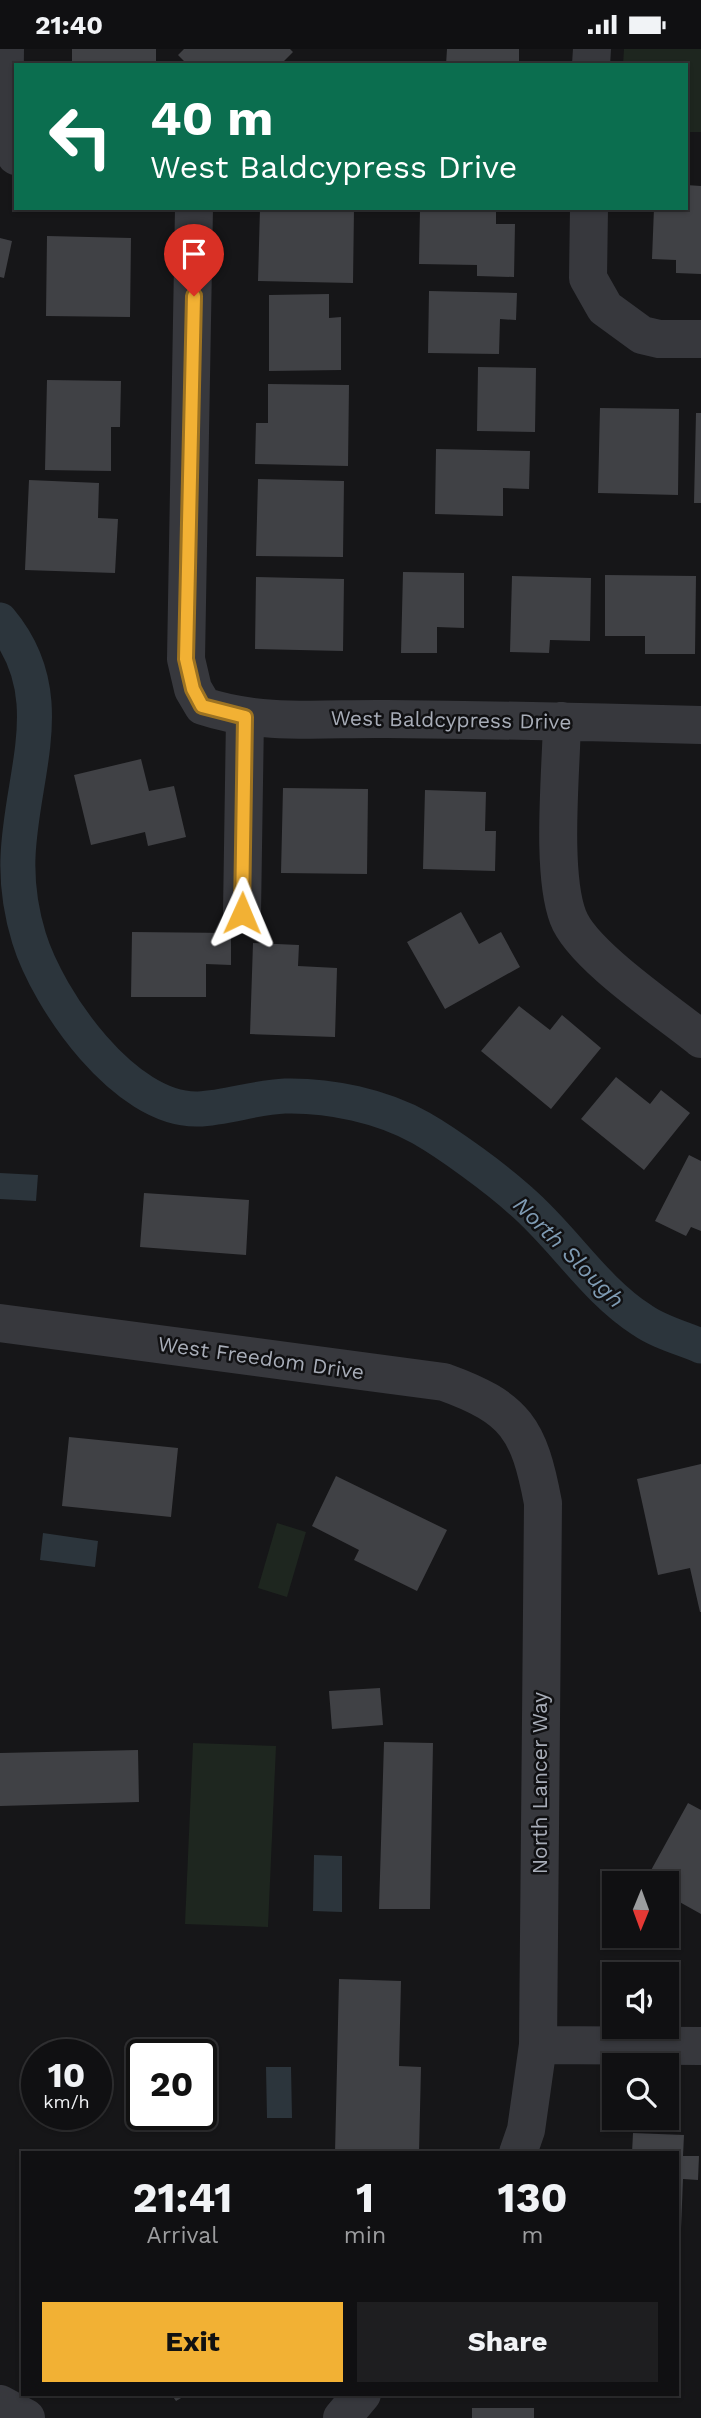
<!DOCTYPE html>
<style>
body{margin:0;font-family:"Work Sans",sans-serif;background:#1e1e20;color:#f1f3f6;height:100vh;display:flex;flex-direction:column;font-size:26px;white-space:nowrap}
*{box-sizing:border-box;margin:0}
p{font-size:23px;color:#9c9d9f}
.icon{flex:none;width:38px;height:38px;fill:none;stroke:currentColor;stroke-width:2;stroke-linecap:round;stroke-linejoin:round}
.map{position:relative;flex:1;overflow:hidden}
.panel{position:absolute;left:21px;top:2102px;width:658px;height:245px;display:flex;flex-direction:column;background:#101012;border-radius:0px;box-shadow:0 2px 5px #0004,0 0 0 2px #303032}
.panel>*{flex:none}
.hud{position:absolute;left:14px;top:14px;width:674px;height:147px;border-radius:0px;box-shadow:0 2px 5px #0004,0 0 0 2px #303032;background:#0b6e4f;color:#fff;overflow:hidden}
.needle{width:46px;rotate:181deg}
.fabs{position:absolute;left:602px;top:1822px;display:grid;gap:14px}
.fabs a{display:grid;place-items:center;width:77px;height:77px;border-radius:0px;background:#101012;box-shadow:0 2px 5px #0004,0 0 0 2px #303032;font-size:35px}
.speed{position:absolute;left:21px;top:1990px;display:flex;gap:14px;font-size:35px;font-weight:700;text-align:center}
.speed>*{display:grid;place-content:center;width:91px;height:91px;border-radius:50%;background:#101012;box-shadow:0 2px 5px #0004,0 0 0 2px #303032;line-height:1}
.speed small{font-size:18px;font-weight:400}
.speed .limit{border:4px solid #111;border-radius:10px;background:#fff;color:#111}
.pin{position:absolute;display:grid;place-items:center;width:60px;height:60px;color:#fff;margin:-72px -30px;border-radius:50% 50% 50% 0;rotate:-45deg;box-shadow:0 0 7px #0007}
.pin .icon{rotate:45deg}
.me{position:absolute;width:77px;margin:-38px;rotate:1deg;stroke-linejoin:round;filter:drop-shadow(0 0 5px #0008)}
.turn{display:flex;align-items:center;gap:24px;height:147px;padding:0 21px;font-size:32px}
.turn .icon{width:91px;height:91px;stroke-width:2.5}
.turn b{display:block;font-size:49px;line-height:60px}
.eta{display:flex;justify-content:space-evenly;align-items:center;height:119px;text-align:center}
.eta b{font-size:42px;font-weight:700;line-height:49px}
.primary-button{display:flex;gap:14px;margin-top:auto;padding:14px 21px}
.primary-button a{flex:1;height:80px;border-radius:0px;background:#f2b134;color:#111;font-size:28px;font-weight:700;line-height:80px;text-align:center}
.primary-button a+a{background:#1e1e20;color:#f1f3f6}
.status{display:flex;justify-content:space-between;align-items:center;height:49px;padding:0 35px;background:#101012;direction:ltr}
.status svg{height:19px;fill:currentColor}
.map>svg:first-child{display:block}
</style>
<div class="status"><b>21:40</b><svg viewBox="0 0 49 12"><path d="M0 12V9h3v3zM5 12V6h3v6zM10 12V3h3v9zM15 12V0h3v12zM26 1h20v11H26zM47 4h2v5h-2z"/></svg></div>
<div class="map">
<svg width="701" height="2369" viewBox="0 0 701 2369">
<rect width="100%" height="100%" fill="#161618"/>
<path fill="#1e261f" d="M624 0H701V83H686V16H623Z
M277 1474 306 1483 287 1548 258 1539Z
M193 1694 276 1697 268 1878 185 1875Z"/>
<path fill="#2c353c" d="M0 1124 38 1126 36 1152 0 1150Z
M43 1484 98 1492 95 1518 40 1511Z
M314 1806 342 1807V1863L313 1862Z
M266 2018H291L292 2069H267Z"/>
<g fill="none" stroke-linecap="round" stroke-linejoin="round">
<path stroke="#2c353c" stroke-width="35" d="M0 571C63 646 21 724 18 808 17 835 21 863 29 889 48 951 125 1062 198 1060 227 1059 256 1048 285 1047 330 1046 382 1057 421 1079 449 1095 497 1130 521 1152 564 1189 594 1240 642 1271 659 1283 682 1289 701 1297"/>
</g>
<path fill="#404145" d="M72 0H156V16H72Z
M184 0H290L293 3 280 16H188L178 6Z
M447 0H519V16H446Z
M686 136 701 137V225L676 224V211L652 210 654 159H686Z
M260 159H354L353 234 258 232Z
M420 159H496V175H515L514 228 477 227V216L419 215Z
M47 187 131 189 130 268 46 267Z
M0 189 12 192 4 229 0 228Z
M429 242 517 244 516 271 500 270 499 305 428 304Z
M329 245V269L341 268V321L269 322V246Z
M478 318 536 319 535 383 477 382Z
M47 331 121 332 120 378H111V422L45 421Z
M268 335 349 336 348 417 255 415 256 374H268Z
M600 359 679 360 678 446 598 444Z
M696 364H701V454H694Z
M436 400 530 402 529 440 503 439V467L435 465Z
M258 430 344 432 343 508 256 507Z
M29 431 99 434 98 469 118 470 115 524 25 521Z
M403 523 464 524V579L437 578V604H401Z
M605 526 696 527 695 605H645V587H605Z
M512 527 591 529 590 592 550 591 549 604 510 603Z
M256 528 344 530 343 602 255 600Z
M141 710 149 742 174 737 186 788 148 797 145 783 91 796 74 726Z
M283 739 368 740 367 825 281 824Z
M425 741 486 743 485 782H496L495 822 423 820Z
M461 863 479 895 501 883 520 918 445 960 407 893Z
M132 883 231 884V916L206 915V948H131Z
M253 894 299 896 298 917 337 919 335 988 250 985Z
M519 957 550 981 562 966 601 999 551 1060 481 1002Z
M616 1028 650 1055 661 1041 690 1064 644 1121 581 1070Z
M689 1106 701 1112V1182L691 1178 686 1187 655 1172Z
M144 1144 249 1151 246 1206 140 1198Z
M69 1388 178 1399 171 1468 62 1457Z
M701 1415V1563H700L690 1519 658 1526 637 1430Z
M336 1427 447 1481 417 1542 354 1511 359 1501 312 1477Z
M380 1639 383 1676 332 1680 329 1642Z
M384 1693 433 1694 430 1860H379Z
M138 1701 139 1753 0 1757V1704Z
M688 1754 701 1761V1865L667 1846V1834H644Z
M339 1930 401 1932 399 2017 421 2018 419 2104H335Z
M633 2084 684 2086 683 2107H699L698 2131 683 2130 681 2180 677 2179V2104H632Z
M171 2345H188L176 2352Z
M472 2359H534V2369H472Z"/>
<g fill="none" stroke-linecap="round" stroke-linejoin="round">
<path stroke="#37383d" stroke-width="38" d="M5 0 4 84 16 107
M591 16 592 0
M194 159 186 610 193 640 203 657C263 677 325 669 387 670 492 671 596 673 701 676
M589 159 588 229 605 259 642 286 659 290H701
M562 672C561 724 551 823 568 868 582 906 668 963 701 990
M242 864 245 668
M0 1274 444 1333C516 1359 529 1380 543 1454L538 1996 526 2081 518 2104
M538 1996 701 1997
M0 2355 26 2369
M342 2369 362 2345"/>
</g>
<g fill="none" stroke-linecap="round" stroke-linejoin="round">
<defs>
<path id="route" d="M194 247 186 610 193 640 202 657 245 668 242 864"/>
</defs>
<use href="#route" stroke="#9d7322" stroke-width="18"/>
<use href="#route" stroke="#f2b134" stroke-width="12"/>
</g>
<g text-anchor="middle" stroke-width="5" stroke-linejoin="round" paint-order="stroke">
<g font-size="21" fill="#a8adb8" stroke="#111113">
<text transform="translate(451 671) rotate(1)" y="7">West Baldcypress Drive</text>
<text transform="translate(261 1309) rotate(8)" y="7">West Freedom Drive</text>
<text transform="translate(540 1734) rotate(-90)" y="7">North Lancer Way</text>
</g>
<g font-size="23" font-style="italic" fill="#7f9bb3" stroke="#111113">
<text transform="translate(569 1203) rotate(45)" y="8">North Slough</text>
</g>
</g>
</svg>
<div class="fabs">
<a><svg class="needle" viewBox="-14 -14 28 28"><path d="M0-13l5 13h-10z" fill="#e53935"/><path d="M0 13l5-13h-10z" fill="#9c9d9f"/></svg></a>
<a><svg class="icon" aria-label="sound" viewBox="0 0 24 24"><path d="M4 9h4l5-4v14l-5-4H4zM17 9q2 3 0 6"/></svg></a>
<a><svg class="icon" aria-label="search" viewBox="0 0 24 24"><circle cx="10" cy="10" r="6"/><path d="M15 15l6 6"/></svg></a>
</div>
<div class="speed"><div>10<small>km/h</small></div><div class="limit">20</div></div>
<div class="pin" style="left:194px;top:247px;background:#d93025"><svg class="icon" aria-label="arrive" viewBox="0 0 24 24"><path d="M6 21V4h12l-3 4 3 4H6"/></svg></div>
<svg class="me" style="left:242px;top:864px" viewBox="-20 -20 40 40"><path d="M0-17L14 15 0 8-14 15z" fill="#f2b134" stroke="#fff" stroke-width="4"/></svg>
<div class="hud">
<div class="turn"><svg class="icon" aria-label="left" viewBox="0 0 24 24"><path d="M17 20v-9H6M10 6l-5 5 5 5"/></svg><div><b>40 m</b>West Baldcypress Drive</div></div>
</div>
<section class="panel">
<div class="eta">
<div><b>21:41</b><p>Arrival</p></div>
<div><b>1</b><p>min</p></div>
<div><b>130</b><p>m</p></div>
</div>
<div class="primary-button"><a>Exit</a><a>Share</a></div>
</section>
</div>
